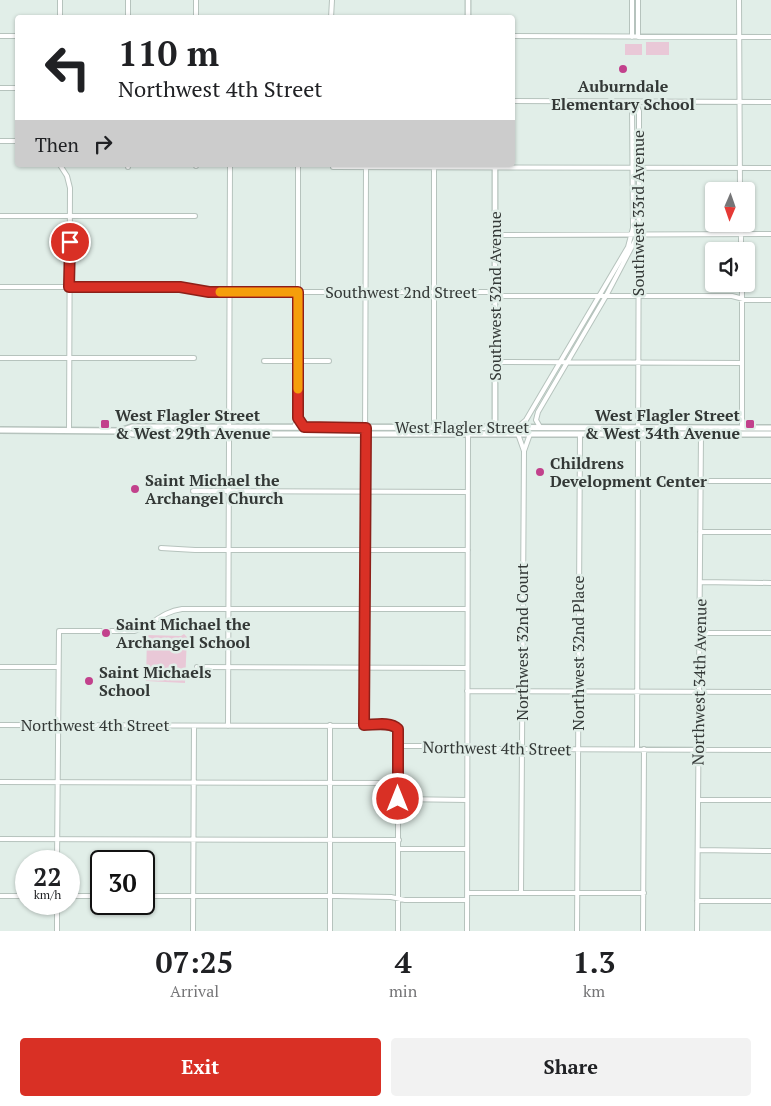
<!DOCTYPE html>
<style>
body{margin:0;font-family:"PT Serif",serif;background:#f2f2f2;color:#202124;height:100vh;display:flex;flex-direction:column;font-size:19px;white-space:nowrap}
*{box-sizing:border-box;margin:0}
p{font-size:16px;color:#757577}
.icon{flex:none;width:28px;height:28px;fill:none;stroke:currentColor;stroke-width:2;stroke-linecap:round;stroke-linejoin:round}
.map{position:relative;height:931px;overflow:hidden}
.panel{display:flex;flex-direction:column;background:#fff;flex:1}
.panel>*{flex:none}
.top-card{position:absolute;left:15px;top:15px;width:500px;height:152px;border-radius:5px;box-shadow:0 1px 4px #0004;background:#fff;color:#202124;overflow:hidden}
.needle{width:32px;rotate:182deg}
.fabs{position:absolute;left:705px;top:182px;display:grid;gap:10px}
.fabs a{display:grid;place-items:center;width:50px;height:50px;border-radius:5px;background:#fff;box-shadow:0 1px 4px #0004;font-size:25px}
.speed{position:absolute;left:15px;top:850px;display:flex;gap:10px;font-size:25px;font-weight:700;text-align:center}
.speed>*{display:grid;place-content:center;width:65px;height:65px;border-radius:50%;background:#fff;box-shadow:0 1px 4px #0004;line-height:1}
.speed small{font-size:12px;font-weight:400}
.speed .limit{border:2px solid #111;border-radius:8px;background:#fff;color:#111}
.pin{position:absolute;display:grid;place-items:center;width:42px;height:42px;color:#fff;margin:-21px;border:2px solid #fff;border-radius:50%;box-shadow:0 1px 5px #0007}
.me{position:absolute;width:55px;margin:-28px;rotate:0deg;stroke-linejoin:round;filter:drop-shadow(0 0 4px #0008)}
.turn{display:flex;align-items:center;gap:18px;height:105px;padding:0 20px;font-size:22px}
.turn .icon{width:65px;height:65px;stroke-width:2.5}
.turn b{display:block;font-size:35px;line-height:42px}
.then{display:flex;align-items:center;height:48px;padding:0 20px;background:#0003;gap:10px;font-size:19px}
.eta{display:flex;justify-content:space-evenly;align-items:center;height:85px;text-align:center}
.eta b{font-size:30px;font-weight:800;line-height:35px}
.primary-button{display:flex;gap:10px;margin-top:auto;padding:10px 20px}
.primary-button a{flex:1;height:58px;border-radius:5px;background:#d93025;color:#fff;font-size:20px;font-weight:800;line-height:58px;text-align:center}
.primary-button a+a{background:#f2f2f2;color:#202124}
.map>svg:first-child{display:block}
</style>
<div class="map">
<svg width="771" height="931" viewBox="0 0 771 931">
<rect width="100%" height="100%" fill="#e1eee8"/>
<path fill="#e9c8d7" d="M646 42H669V55H646Z
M625 44H642V55H625Z
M184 634 187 637 185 683 146 681 147 635 181 636Z"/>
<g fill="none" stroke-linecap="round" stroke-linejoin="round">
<defs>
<path id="minor" d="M128 0V18
M196 0V18
M632 0V37
M638 0V37
M739 0 740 191
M60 18V0
M331 18 332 0
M0 36H18
M512 36 771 37
M0 88H18
M512 101 771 102
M635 102 639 111V167L637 749
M0 141H18
M60 165 67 176 70 188 69 431
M196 166V165
M128 167V165
M333 167 771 168
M434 167V427
M0 216H195
M741 224V251
M495 235 771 234
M0 287H180L212 292H488L501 296H732L747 300H771
M0 358H194
M264 361H329
M495 362 742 363
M294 427 298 418V167
M518 427 526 420 533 408 628 247 633 228 632 108 635 102
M540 427 536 420 538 412 606 296 637 237
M742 428V284
M518 434 524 451 521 893
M524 451 530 434
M700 481H771
M193 491 468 492
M700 532H771
M161 548 195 550H468
M700 582 771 583
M700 633H771
M0 667H58
M197 667 467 668
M467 691 771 692
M0 725 394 726 398 731V931
M364 725 366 167
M228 726 230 165
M398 746H459L474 749 771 750
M0 782 398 783
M398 799 467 800
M698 800H771
M0 839 399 840
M398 849H467
M698 850 771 851
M57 861 59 631H134C153 626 160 612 182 609H467
M467 893H644
M0 896H26
M69 896H101
M144 896H337L391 897 405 900H467
M697 901H771
M57 931V904
M193 931 194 726
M330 931V725
M467 931 468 434
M577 931 580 434
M643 931 644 749
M697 931 701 434"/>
<path id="tertiary" d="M468 18V0
M495 165V428"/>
<path id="secondary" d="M0 430 123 431 132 434H771
M123 430 132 427 771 428"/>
</defs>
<use href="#minor" stroke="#b6c3bd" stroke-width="6"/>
<use href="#tertiary" stroke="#b6c3bd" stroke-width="7"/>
<use href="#secondary" stroke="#b6c3bd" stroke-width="8"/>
<use href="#minor" stroke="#fff" stroke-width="4"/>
<use href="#tertiary" stroke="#fff" stroke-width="4.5"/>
<use href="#secondary" stroke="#fff" stroke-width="5"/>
</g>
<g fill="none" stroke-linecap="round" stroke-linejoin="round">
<defs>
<path id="route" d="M70 242 69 287H180L209 292H298V418L304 427 366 428 364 725C374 725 390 721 398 729V799"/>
</defs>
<use href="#route" stroke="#8d1f18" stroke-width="12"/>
<use href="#route" stroke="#d93025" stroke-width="9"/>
<path stroke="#f59e0b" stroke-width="9" d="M220 292H298V389"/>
</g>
<g fill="#c2418c" stroke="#e1eee8" stroke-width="2">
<circle cx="623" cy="69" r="5"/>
<rect x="100" y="419" width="10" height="10" rx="2.5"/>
<rect x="745" y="419" width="10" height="10" rx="2.5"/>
<circle cx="540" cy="472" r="5"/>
<circle cx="135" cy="489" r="5"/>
<circle cx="106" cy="633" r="5"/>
<circle cx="89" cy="681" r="5"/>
</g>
<g text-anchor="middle" stroke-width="5" stroke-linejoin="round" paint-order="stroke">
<g font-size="16" font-weight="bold" fill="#333836" stroke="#e1eee8" text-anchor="start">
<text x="623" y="92" text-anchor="middle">Auburndale<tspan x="623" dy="18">Elementary School</tspan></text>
<text x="115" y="421">West Flagler Street<tspan x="115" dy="18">&amp; West 29th Avenue</tspan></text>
<text x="740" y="421" text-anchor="end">West Flagler Street<tspan x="740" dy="18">&amp; West 34th Avenue</tspan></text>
<text x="550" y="469">Childrens<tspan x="550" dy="18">Development Center</tspan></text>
<text x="145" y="486">Saint Michael the<tspan x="145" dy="18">Archangel Church</tspan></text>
<text x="116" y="630">Saint Michael the<tspan x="116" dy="18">Archangel School</tspan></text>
<text x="99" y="678">Saint Michaels<tspan x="99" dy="18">School</tspan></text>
</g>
<g font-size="16" fill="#333836" stroke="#e1eee8">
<text transform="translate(638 213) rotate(-90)" y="6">Southwest 33rd Avenue</text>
<text x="401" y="298">Southwest 2nd Street</text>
<text transform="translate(495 296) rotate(-90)" y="6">Southwest 32nd Avenue</text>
<text x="462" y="433">West Flagler Street</text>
<text transform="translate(522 642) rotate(-90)" y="6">Northwest 32nd Court</text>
<text transform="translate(578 653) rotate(-90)" y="6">Northwest 32nd Place</text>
<text transform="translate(699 682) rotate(-89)" y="6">Northwest 34th Avenue</text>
<text x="95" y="731">Northwest 4th Street</text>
<text transform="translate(497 748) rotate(1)" y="6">Northwest 4th Street</text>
</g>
</g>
</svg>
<div class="fabs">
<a><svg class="needle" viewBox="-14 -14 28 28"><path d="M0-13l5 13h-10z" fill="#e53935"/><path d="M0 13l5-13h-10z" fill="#757577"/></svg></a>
<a><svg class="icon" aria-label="sound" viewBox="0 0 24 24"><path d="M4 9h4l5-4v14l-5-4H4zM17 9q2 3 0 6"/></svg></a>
</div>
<div class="speed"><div>22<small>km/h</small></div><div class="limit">30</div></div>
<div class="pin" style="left:70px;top:242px;background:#d93025"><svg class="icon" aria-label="arrive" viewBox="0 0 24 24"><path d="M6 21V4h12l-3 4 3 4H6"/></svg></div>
<svg class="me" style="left:398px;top:799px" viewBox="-20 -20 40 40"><circle r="17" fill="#d93025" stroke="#fff" stroke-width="3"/><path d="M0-11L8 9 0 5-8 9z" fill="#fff"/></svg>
<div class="top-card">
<div class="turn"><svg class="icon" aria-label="left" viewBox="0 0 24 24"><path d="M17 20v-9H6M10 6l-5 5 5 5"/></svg><div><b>110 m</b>Northwest 4th Street</div></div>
<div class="then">Then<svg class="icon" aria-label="right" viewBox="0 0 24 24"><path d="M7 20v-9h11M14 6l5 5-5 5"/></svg></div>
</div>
</div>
<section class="panel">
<div class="eta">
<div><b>07:25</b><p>Arrival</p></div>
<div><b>4</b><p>min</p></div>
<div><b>1.3</b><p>km</p></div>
</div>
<div class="primary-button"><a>Exit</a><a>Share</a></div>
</section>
